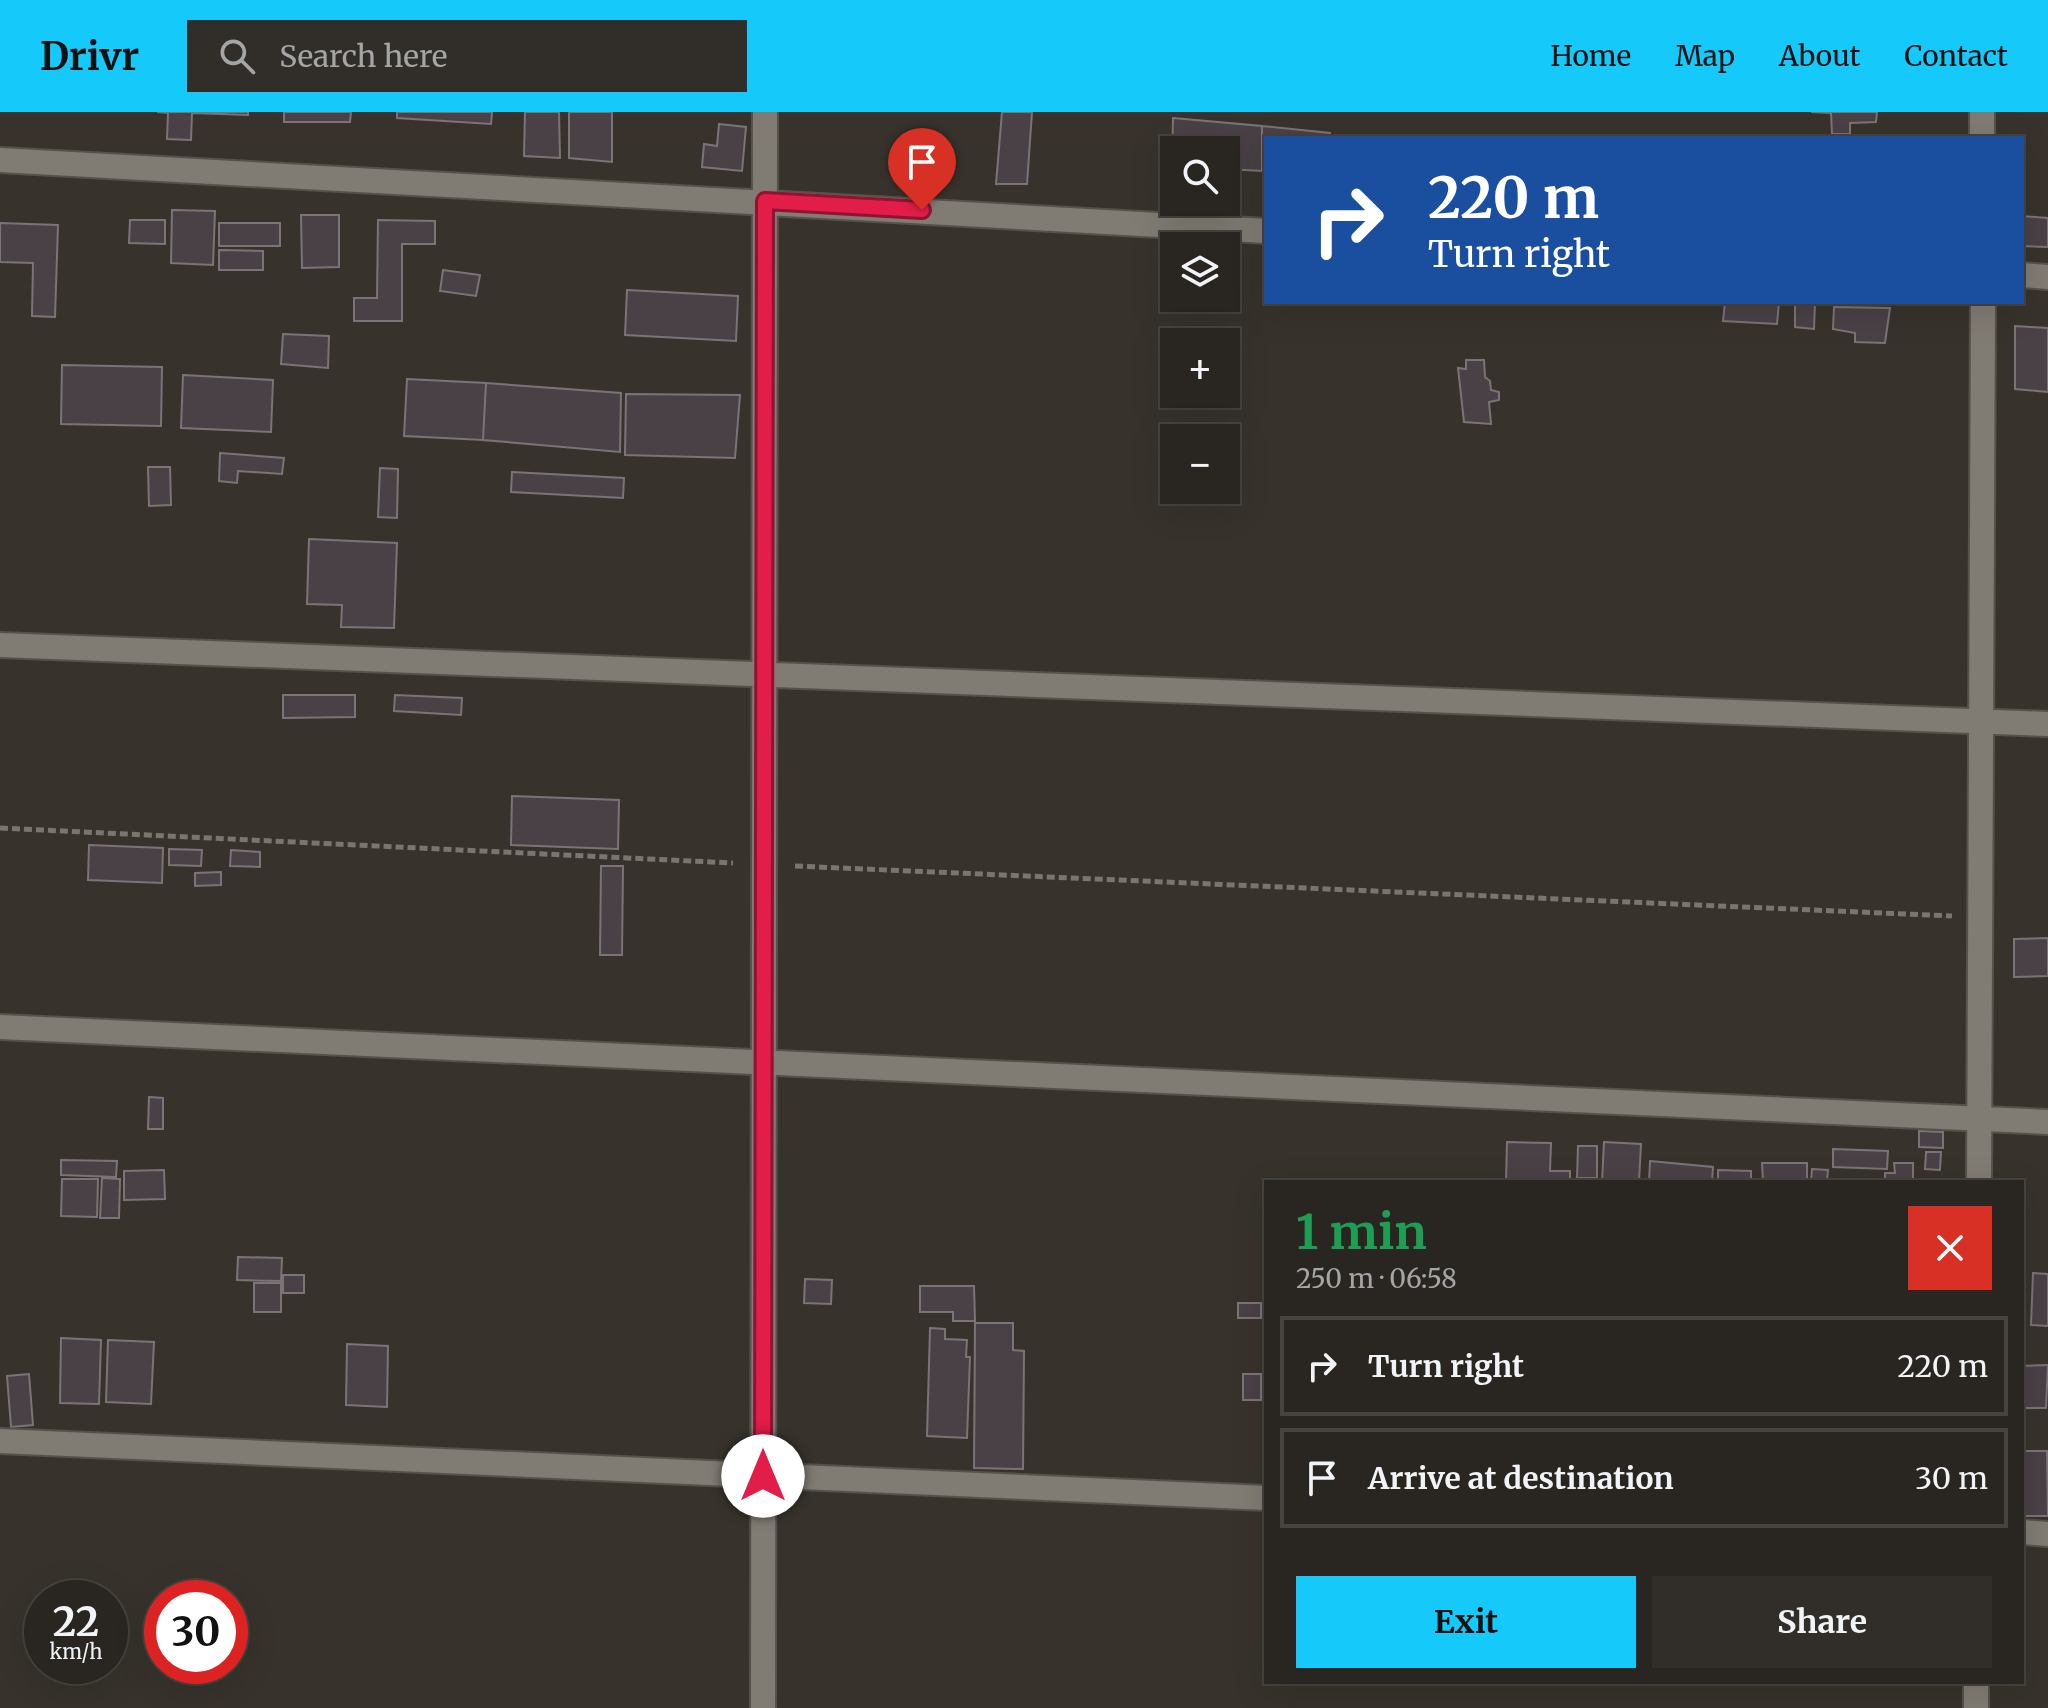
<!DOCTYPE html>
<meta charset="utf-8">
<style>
body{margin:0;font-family:Merriweather,serif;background:#312e2a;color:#f1f3f6;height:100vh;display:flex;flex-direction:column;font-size:30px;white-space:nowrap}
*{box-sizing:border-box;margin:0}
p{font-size:26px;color:#a5a5a5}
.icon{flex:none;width:44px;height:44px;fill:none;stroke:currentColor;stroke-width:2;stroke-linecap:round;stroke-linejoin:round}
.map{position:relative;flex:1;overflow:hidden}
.drawer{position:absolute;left:1264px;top:1068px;width:760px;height:504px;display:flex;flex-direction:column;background:#292621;border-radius:0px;box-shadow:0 8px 32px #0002,0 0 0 2px #45433f}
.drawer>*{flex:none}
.top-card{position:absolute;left:1264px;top:24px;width:760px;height:168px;border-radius:0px;box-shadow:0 8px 32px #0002,0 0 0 2px #45433f;background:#1a4fa0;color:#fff;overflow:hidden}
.tools{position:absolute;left:1160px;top:24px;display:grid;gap:16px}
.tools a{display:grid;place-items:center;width:80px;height:80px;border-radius:0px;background:#292621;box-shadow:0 8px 32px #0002,0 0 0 2px #45433f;font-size:40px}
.speed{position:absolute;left:24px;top:1468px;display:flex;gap:16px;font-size:40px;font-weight:700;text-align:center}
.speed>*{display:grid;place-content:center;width:104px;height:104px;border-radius:50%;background:#292621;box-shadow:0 8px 32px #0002,0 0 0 2px #45433f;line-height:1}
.speed small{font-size:20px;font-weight:400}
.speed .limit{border:12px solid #d22;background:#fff;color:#111}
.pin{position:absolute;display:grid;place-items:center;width:68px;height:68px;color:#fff;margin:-82px -34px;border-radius:50% 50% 50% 0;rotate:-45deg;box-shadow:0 0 8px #0007}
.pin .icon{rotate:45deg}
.me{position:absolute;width:88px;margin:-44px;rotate:0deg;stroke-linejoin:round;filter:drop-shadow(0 0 6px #0008)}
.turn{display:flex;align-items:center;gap:28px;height:168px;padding:0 32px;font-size:36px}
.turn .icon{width:104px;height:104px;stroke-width:2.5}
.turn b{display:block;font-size:56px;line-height:68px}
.round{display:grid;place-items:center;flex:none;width:84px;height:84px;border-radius:0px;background:#312e2a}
.head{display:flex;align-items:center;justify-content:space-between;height:136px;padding:0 32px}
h1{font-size:48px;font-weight:700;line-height:60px;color:#1e9e55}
.primary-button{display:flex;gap:16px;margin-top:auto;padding:16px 32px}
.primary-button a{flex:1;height:92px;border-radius:0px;background:#15cafb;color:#111;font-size:32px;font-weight:700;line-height:92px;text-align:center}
.primary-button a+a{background:#312e2a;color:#f1f3f6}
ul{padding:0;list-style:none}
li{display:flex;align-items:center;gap:24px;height:100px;margin:0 16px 12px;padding:0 16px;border:4px solid #45433f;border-radius:0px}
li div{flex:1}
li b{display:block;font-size:30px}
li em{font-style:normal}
header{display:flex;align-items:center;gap:48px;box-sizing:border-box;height:112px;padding:0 40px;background:#15cafb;color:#111}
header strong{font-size:38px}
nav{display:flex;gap:44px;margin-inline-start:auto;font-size:28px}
.search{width:560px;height:72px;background:#312e2a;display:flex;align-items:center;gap:20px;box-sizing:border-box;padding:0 28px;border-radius:0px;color:#a5a5a5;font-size:30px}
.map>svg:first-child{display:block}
</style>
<header>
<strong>Drivr</strong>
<div class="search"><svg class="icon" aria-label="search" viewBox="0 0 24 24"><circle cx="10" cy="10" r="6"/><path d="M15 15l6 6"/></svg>Search here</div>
<nav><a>Home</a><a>Map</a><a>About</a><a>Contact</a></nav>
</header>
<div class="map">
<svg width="2048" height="1596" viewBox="0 0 2048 1596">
<rect width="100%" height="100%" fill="#37332c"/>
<path fill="#494145" stroke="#7c7377" stroke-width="2" d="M157 0H248V3L192 1 191 28 167 27 168 1Z
M284 0H351L350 10H284Z
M397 0H492L491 12 397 6Z
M525 0H559L560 46 524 44Z
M569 0H612V50L569 46Z
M1002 0H1032L1027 72H996Z
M1811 0H1877L1876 10 1850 11V22H1832L1831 1Z
M1173 6 1262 14V59L1226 57V38H1174L1172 55Z
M719 12 746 15 742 59 702 55 704 32 717 34Z
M1262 14 1330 21V26H1266V60L1262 59Z
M172 98 215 99 213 153 171 151Z
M301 103H339V155L302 156Z
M2022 104 2048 106V135L2022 134Z
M130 108H165V132L129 131Z
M378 108 435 109V132H402V209H354V186H377Z
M0 111 58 113 55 205 32 204 33 151 0 150Z
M219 111H280V134H219Z
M219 138 263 139V158H219Z
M443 158 480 163 476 184 440 179Z
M627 178 738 184 736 229 625 223Z
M1725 190H1779L1777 212 1723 209Z
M1795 190 1815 191 1814 217 1795 215Z
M1834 195 1890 196 1885 231 1855 230V221L1833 217Z
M2015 214 2048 216V280L2015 277Z
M283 222 329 224 328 256 281 252Z
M1466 248H1484L1485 265 1490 269 1491 278 1499 280V288L1489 290 1491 312 1464 310 1458 256 1466 257Z
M62 253 162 255 161 314 61 312Z
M183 263 273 268 271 320 181 316Z
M407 267 486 271 483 328 404 324Z
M486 271 621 281 620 340 483 328Z
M626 282 740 283 735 346 625 343Z
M220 341 284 346 282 362 238 359 237 371 219 369Z
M148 355H170L171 393 149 394Z
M380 356 398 357 397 406 378 405Z
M512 360 624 366 623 386 511 380Z
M309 427 397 431 394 516 341 515 342 493 307 492Z
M283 583H355V605L283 606Z
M395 583 462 586 461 603 394 599Z
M512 684 619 688 618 737 511 733Z
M89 733 163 736 162 771 88 768Z
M169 737 202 738 201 754 169 753Z
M231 738 260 740V755L230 754Z
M601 754H623L622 843H600Z
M221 760V773L195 774V761Z
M2048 826V864L2014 865V827Z
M149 985 163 986V1017H148Z
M1919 1019 1943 1020V1036L1919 1035Z
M1507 1030 1551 1031 1550 1059H1570V1070H1506Z
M1604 1030 1641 1032 1639 1070H1602Z
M1578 1034H1597V1066H1577Z
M1833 1037 1888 1039 1887 1057 1833 1055Z
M1926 1040H1941L1940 1058 1925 1057Z
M61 1048 117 1049 116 1065 61 1063Z
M1650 1049 1713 1055 1712 1070H1649Z
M1762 1051H1807V1070H1763Z
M1894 1051H1913V1070H1885V1061H1895Z
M1812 1057 1828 1058 1827 1070H1811Z
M164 1058 165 1087 124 1088V1059Z
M1718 1058 1751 1059V1070H1718Z
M102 1066 120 1067 119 1106H100Z
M62 1067H98L97 1105 61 1104Z
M238 1145 282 1146 281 1169 237 1168Z
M2033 1161 2048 1162V1214L2031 1213Z
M283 1163H304V1181H283Z
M805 1167 832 1168 831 1192 804 1191Z
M254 1171H281V1200H254Z
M920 1174H974L975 1209H953V1200H920Z
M1238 1191H1261V1206H1238Z
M975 1211H1013V1238L1024 1239 1023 1357 974 1356Z
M930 1216 945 1217V1227L967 1228 966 1245H970L967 1326 927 1324Z
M61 1226 101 1228 99 1292 60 1291Z
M108 1228 154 1230 151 1292 106 1290Z
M347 1232 388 1234 387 1295 346 1293Z
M2048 1253 2046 1296H2022V1254Z
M29 1262 33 1313 11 1315 7 1264Z
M1243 1262H1261V1288H1243Z
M2022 1339H2047L2048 1404H2022Z"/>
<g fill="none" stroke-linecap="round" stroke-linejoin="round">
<defs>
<path id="street" d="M1982 0V26
M0 48 1266 119
M2022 163 2048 165
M0 533 2048 612
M0 915 2048 1010
M1979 1070 1983 190
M0 1329 1266 1386
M2022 1420 2048 1422
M763 1596 765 0
M1976 1596V1570"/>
</defs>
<use href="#street" stroke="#55524c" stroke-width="28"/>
<path stroke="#79756f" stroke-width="5" stroke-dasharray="8 4" stroke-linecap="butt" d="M0 716 733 751
M795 754 1952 804"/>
<use href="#street" stroke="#807b73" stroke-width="24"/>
</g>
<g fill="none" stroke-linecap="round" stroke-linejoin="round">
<defs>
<path id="route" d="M763 1364 765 89 922 98"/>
</defs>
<use href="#route" stroke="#92132f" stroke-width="20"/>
<use href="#route" stroke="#e11d48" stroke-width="14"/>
</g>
</svg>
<div class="tools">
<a><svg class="icon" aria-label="search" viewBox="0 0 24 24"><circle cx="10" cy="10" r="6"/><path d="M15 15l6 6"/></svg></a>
<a><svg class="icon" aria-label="layers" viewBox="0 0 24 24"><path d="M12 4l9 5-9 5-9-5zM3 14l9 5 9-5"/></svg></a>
<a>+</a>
<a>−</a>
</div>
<div class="speed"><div>22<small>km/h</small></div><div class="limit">30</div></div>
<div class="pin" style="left:922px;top:98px;background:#d93025"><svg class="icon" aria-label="arrive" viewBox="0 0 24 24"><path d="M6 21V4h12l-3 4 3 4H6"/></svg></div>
<svg class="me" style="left:763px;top:1364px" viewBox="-20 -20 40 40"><circle r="19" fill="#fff"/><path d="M0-13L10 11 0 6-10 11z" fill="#e11d48"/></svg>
<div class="top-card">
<div class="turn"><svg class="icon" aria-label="right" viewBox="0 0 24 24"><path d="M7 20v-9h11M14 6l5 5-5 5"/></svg><div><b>220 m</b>Turn right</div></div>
</div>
<section class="drawer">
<div class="head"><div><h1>1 min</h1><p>250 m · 06:58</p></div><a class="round" style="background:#d93025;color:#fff"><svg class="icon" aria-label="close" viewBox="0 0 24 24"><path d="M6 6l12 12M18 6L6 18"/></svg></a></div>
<ul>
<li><svg class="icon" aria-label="right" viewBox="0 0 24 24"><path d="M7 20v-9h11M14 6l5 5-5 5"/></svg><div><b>Turn right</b></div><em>220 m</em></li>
<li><svg class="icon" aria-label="arrive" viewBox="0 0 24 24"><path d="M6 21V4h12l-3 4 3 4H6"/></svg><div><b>Arrive at destination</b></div><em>30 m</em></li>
</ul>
<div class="primary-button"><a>Exit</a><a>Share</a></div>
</section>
</div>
